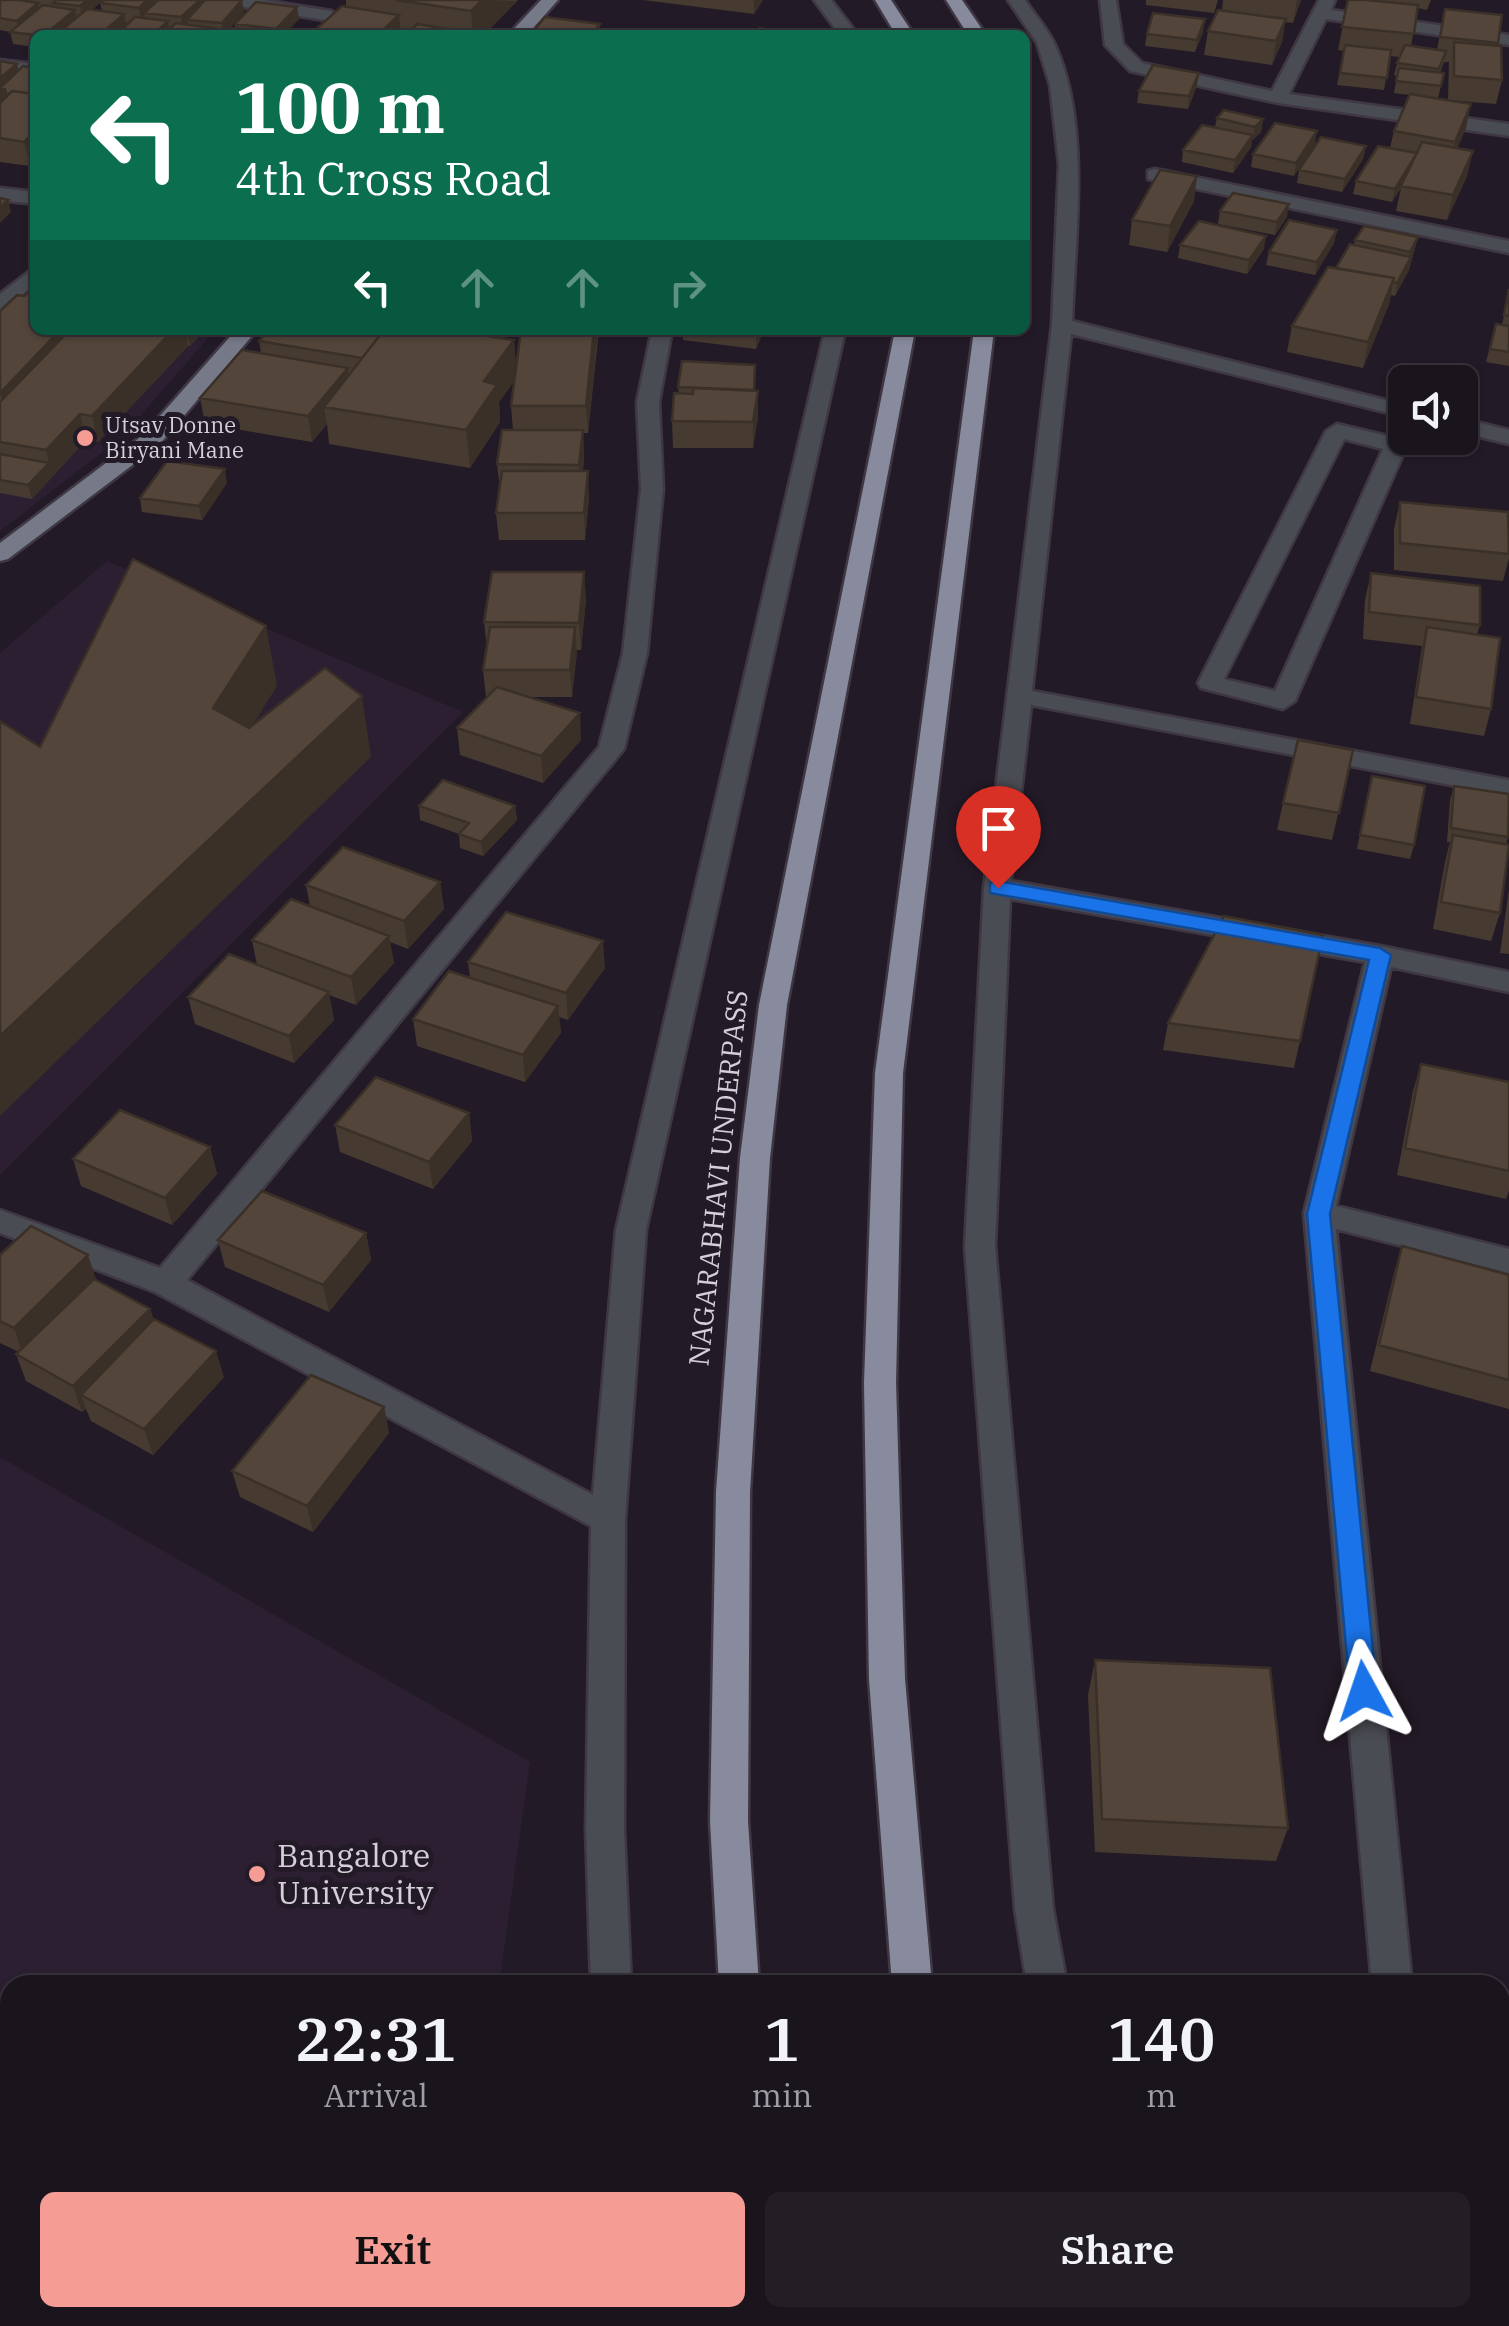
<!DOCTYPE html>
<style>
body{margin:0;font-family:"IBM Plex Serif",serif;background:#231d26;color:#f1f3f6;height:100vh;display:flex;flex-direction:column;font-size:38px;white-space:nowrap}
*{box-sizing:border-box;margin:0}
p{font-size:32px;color:#9f9ea4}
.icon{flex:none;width:55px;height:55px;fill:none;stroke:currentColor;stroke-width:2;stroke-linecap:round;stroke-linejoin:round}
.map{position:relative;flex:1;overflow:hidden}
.panel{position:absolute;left:0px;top:1975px;width:1510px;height:352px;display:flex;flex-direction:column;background:#1a141d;border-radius:30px 30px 0 0;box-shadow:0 2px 8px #0004,0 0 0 2px #38333b}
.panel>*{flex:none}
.top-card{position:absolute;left:30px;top:30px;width:1000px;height:305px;border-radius:15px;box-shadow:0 2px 8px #0004,0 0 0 2px #38333b;background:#0b6e4f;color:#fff;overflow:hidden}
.fabs{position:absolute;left:1388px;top:365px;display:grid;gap:20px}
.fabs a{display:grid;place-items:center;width:90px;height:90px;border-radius:15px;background:#1a141d;box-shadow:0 2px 8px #0004,0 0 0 2px #38333b;font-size:50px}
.pin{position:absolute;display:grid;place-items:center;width:85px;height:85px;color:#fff;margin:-102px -42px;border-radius:50% 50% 50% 0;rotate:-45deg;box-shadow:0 0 10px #0007}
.pin .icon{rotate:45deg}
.me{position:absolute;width:110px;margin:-55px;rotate:355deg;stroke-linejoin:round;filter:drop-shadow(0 0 8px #0008)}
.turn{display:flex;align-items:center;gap:35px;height:210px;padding:0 40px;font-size:45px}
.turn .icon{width:130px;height:130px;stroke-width:2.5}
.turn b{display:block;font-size:70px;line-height:85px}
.lanes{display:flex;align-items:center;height:95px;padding:0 40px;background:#0003;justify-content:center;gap:50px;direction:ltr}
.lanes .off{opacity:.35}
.eta{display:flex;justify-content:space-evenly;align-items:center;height:170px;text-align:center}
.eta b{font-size:60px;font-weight:600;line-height:70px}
.action{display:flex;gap:20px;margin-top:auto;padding:20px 40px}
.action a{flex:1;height:115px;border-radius:15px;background:#f59c95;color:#111;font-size:40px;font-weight:600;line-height:115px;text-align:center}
.action a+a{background:#231d26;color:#f1f3f6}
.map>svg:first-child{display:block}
</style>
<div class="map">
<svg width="1509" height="2326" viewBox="0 0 1509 2326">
<rect width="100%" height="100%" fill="#231a27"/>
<path fill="#2c1f32" d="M89 330H215L122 437 0 531V418Z
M107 561 463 712 0 1175V653Z
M0 1457 530 1762 499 1985H10V2318H435L429 2326H0Z"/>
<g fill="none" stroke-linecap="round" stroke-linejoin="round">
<defs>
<path id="minor" d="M222 0H262L331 11 340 16 331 21 230 5Z
M814 0H831L858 35H840Z
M1008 0H1025C1034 14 1048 29 1055 45 1091 124 1075 237 1072 321L1405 405V417L1071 334 1032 691 1509 780V796L1031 705 1011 881 1380 946 1509 972V992L1391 967 1336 1206 1509 1249V1273L1336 1229 1412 1985H1372L1304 1213 1365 962 1010 899 995 1246 1053 1909 1067 1985H1027L1015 1909 965 1246 984 888 1052 325 1059 165 1050 85 1037 43Z
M1100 0H1116L1123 44 1142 63 1272 91 1319 0H1335L1331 10 1509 35V45L1326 19 1289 94 1509 124V136L1278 103 1130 71 1105 45Z
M0 60 35 64V74L0 70Z
M1155 169 1509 241V253L1148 179V171Z
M0 188 35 192V204L0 200Z
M35 267V284L7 309 0 311V294Z
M652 330H672L659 402 663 489 647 653 624 749 187 1280 593 1495 616 1230 825 330H845L646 1230 625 1519 624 1829 631 1985H591L586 1829 591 1526 155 1292 0 1233V1210L160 1268 599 747 623 653 641 489 637 402Z
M1460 418 1509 430V444L1460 432Z
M1337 424 1404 440 1407 445 1295 701 1283 709 1201 688 1198 683 1326 431ZM1344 439 1383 449 1275 691 1224 679Z
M604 2318H646L647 2326H603Z
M1082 2318H1124L1126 2326H1082Z
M1407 2318H1449L1451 2326H1407Z"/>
<path id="major" d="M541 0H558L527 35H508Z
M236 330H257L159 445 8 559 0 561V543L143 435Z"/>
<path id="highway" d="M875 0H891L914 35H896Z
M946 0H962L986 35H968Z
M895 330H915L787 1005 770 1158 750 1492 748 1821 759 1985H719L710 1821 716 1492 740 1158 759 1005Z
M974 330H994L903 1073 896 1383 905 1679 932 1985H892L869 1679 864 1383 875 1073Z
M740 2318H782L784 2326H740Z
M929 2318H971L974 2326H930Z"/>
</defs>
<use href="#minor" stroke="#3f3743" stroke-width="5"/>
<use href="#major" stroke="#3f3743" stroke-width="5"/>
<use href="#highway" stroke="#3f3743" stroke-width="5"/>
<use href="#minor" fill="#4a4c53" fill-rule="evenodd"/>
<use href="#major" fill="#767988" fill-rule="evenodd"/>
<use href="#highway" fill="#888b9d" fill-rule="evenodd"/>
</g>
<path fill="#473b31" d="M0 0H103L92 10 102 11 100 3 244 12 230 28H235V24L299 19 284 35H35V47L13 44 10 32 0 30Z
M346 0H517V1L484 35H406L401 34V35H314V31L346 7Z
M643 0H763L754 14Z
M1146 0H1218L1214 13 1146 5Z
M1223 0H1301L1293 23 1285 22 1282 42 1272 65 1204 55 1208 31 1222 10Z
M1348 0H1431L1427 10 1418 8 1411 46 1437 50 1445 9 1502 15 1498 45 1502 80 1496 104 1448 100 1449 62H1444L1440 73 1441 86 1438 98 1466 128 1457 148 1467 176 1447 220 1396 211 1401 188 1392 202 1353 194 1356 181 1390 148 1394 131 1410 95 1394 93 1397 76 1394 75 1399 57 1390 56 1384 90 1337 85 1344 51 1338 50Z
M1203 32 1195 52 1145 46 1147 34Z
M0 61 17 64 30 166 0 162Z
M1197 85 1188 109 1137 103 1139 91Z
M1217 118 1263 119 1261 132 1252 140 1251 147 1233 173 1182 162 1183 150 1215 127Z
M1315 144 1294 176 1251 167 1253 154Z
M1366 146 1363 159 1342 192 1297 183 1299 170Z
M1194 201 1167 252 1129 245 1132 220Z
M1220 211 1287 217 1275 235 1218 224Z
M1337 230 1334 243 1315 275 1266 265 1269 252Z
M1418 237 1409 270 1395 296 1391 295 1389 304 1363 368 1287 352 1292 326 1354 245 1355 240Z
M1180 245 1264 249 1247 274 1178 258Z
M1509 289V366L1486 362 1496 324 1502 325Z
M0 311 35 330H205L190 346H188L98 442 86 440 32 499 0 493Z
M268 330H511L504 339 514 340 516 369 521 330H599L588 433H583L584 457 583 471 589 498 585 540H499L496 513 500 489 497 464 513 430 511 406 515 380 499 402 500 422 470 468 329 444 327 424 312 442 205 424 200 398 261 353 259 341Z
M683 330H764L756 349 683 340Z
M678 387 758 391V417L753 448H673L672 421 679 394Z
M227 483 202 520 142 512 140 498Z
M1400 502 1509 533V558L1503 581 1394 570V529Z
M1371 573 1480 625 1477 635 1491 709 1484 736 1410 724 1422 646 1363 639 1365 600Z
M586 599 581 650H576L572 697H531L581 740 543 783 460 755 457 728 486 697 483 670 487 648 484 622Z
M1353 750 1332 840 1277 830 1283 803Z
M1372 776 1414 845 1410 859 1357 849Z
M1454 786 1508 837 1506 844 1500 913 1491 941 1433 929 1445 862 1450 842H1447L1450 800Z
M419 806H515L517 820 483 856 460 848 459 834 420 820Z
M440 882 444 909 408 949 390 942 394 963 356 1005 329 995 334 1020 294 1063 195 1024 188 997 257 965 252 940 310 906 306 885Z
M1509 889V954L1500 953Z
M1323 935 1294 1068 1163 1050 1168 1023Z
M468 962 605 968 568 1020 559 1017 561 1033 525 1082 417 1046 413 1019 470 978Z
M1421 1064 1509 1082V1191L1506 1199 1397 1175 1413 1091Z
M469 1113 472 1141 433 1189 340 1152 335 1125Z
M210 1147 217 1174 172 1225 81 1186 73 1159Z
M366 1233 371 1260 329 1312 225 1267 218 1240Z
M1402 1246 1509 1275V1409L1370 1371 1394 1273Z
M0 1255 96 1280 150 1309 154 1320 224 1377 153 1455 91 1421 86 1409 82 1412 26 1381 16 1354 19 1352 0 1343Z
M384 1407 389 1433 313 1532 240 1497 232 1471Z
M1095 1660 1288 1828 1276 1861 1095 1852 1088 1695Z"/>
<path fill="#3a3028" d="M87 0H103L83 18 80 6Z
M147 0H162L144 13 145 17 141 20 139 8Z
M200 0H210L187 20 188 25 183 30 181 17Z
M242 0 244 12 224 35 222 23Z
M482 0 517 1 484 35H470L473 33 471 11Z
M754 0H763L754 14Z
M1297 0H1301L1293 23Z
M38 3 41 15 20 33 17 21Z
M297 7 299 19 284 35H277L276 29Z
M75 10 78 22 58 33 59 35H44Z
M124 14 127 27 117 35H100Z
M399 15 401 35H378Z
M1205 19 1203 32 1195 52 1197 40Z
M1286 19 1282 42 1272 65 1276 41Z
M168 21 170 33 168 35H153Z
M600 24V35H591Z
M17 64 20 76 5 89 10 113 0 122V78Z
M1199 73 1197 85 1188 109 1189 96Z
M1471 104 1466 128 1450 166 1455 142Z
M1263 119 1261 132 1253 140 1255 127Z
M35 131V161L30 166 24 142Z
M1317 131 1315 144 1294 176 1296 163Z
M1253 135 1251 147 1233 173 1235 160Z
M1366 146 1363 159 1342 192 1345 179Z
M1473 151 1467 176 1447 220 1453 195Z
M1417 153 1414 166 1392 202 1395 189Z
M1197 176 1194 201 1167 252 1170 226Z
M8 200 11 212 0 223V207Z
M1289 204 1287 217 1275 235 1277 222Z
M1337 230 1334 243 1315 275 1317 262Z
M1266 236 1264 249 1247 274 1249 260Z
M1418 237 1409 270 1395 296 1397 283 1407 264 1410 252Z
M1394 278 1389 304 1363 368 1368 342Z
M60 330H89L7 419 0 393Z
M173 330H185L188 346 98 442 92 416Z
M190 330H205L190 346 187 333Z
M488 330H511L483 366 480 340Z
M594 330H598L588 433 586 406Z
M759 330H764L756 349V336Z
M514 340 517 377 499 402 500 422 470 468 466 430 484 381Z
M348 368 351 394 324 407 327 424 312 442 308 416Z
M758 391V417L753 448V422Z
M80 414 86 440 32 499 28 485 49 463 46 450Z
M583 430 584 457 580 492 579 465Z
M225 469 227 483 202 520 199 506Z
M588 471 589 498 585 540 584 513Z
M584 572 586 599 581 650 579 623Z
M266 626 277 686 226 769 213 708Z
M575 627 577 654 572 697 570 670Z
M362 696 371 757 0 1116V1036Z
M580 713 581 740 543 783 541 756Z
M515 806 517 820 483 856 481 842Z
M440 882 444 909 408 949 404 921Z
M389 936 394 963 356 1005 351 977Z
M603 941 605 968 568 1020 566 993Z
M329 992 334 1020 294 1063 289 1036Z
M558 1006 561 1033 525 1082 523 1055Z
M469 1113 472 1141 433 1189 429 1162Z
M210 1147 217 1174 172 1225 165 1198Z
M366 1233 371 1260 329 1312 323 1285Z
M88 1255 97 1282 23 1355 14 1328Z
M150 1309 158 1335 81 1395 86 1409 82 1412 73 1386Z
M216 1351 224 1377 153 1455 144 1429Z
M384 1407 389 1433 313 1532 307 1506Z"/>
<path fill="#534539" stroke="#3a3028" stroke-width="2.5" d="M0 0H19L38 3 17 21 0 18Z
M56 0H87L80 6 53 3Z
M104 0H147L139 8 100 3Z
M158 0H200L181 17 144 13Z
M205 0H242L222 23 187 20Z
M396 0H482L471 11Z
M1348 0H1366L1418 5 1414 34 1342 27Z
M256 2 297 7 276 29 235 24Z
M43 5 75 10 44 35H35L10 32Z
M342 6 399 15 378 35H337L314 31Z
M87 9 124 14 100 35H73L58 33Z
M1445 9 1502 15 1498 43 1440 37Z
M1218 10 1286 19 1276 41 1208 31Z
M1153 13 1205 19 1197 40 1147 34Z
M135 17 168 21 153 35H116Z
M545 17 600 24 591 35H530Z
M176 23 213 28 205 35H162Z
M417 24 473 33 470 35H406Z
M224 27 260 31 256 35H215Z
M759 28 798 35H753Z
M1454 42 1501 46 1502 80 1454 76Z
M1345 45 1391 50 1387 78 1340 73Z
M1405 45 1446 51 1439 69 1397 63Z
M0 61 17 64 0 78Z
M1153 65 1199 73 1189 96 1139 91Z
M23 66 35 68V94L12 91 9 94H6L5 89 0 88Z
M1399 68 1444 73 1441 86 1396 81Z
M12 91 35 94V131L24 142 0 138V103Z
M1410 94 1471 104 1455 142 1394 131Z
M1224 110 1263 119 1255 127 1217 118Z
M1275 123 1317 131 1296 163 1253 154Z
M1202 125 1253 135 1235 160 1183 150Z
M1321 137 1366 146 1345 179 1299 170Z
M1422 142 1473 151 1453 195 1401 186Z
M1378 146 1417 153 1395 189 1356 181Z
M1160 170 1197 176 1170 226 1132 220Z
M1233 193 1289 204 1277 222 1220 211Z
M0 198 8 200 0 207Z
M1289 220 1337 230 1317 262 1269 252Z
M1199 221 1266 236 1249 260 1180 245Z
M1364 226 1418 237 1410 252 1355 240Z
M1350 244 1411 257 1397 283 1393 282 1394 278 1336 268Z
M1328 267 1394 278 1368 342 1292 326Z
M35 285V330H60L0 393V311L17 295 24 296Z
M1509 289V316L1504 315Z
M1496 324 1509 326V352L1490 349Z
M77 330H173L92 416 80 414 46 450 0 442V402L68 332 74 333Z
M268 330H384L362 358 259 341Z
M384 330H448L514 340 484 381 497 385 466 430 324 407Z
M448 330H488L484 336Z
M521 330H594L586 406H511Z
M710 330H759L756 336Z
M242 350 348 368 308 416 200 398Z
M682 361 755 365 754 390 678 387Z
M693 388 758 391 753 422 672 421 674 393 693 394Z
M502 430H583L579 465 497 464Z
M0 454 49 463 28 485 0 480Z
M167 461 225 469 199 506 140 498Z
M502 471H588L584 513H496Z
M1400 502 1508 512 1509 554 1400 543Z
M133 559 266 626 213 708 249 728 325 668 362 696 0 1036V721L40 747Z
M492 572H584L579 623 484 622Z
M1371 573 1480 586V625L1369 612Z
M490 627H575L570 670H483Z
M1427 627 1500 638 1491 709 1416 697Z
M497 687 580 713 541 756 457 728Z
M1298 740 1353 750 1339 813 1283 803Z
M1372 776 1425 786 1414 845 1360 835Z
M443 780 515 806 481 842 459 834 469 823 419 806Z
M1454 786 1509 794 1508 837 1451 828Z
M1453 835 1509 845 1500 913 1441 902Z
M343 847 440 882 404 921 306 885Z
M291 899 389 936 351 977 252 940Z
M506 912 603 941 566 993 468 962Z
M1224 916 1323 935 1300 1041 1168 1023Z
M229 954 329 992 289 1036 188 997Z
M449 971 558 1006 523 1055 413 1019Z
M1421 1064 1509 1082V1171L1405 1148Z
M376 1077 469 1113 429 1162 335 1125Z
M120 1110 210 1147 165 1198 73 1159Z
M262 1191 366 1233 323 1285 218 1240Z
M31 1226 88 1255 14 1328 0 1321V1255Z
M1402 1246 1509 1275V1380L1379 1345Z
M94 1279 150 1309 73 1386 16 1354Z
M154 1319 216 1351 144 1429 81 1395Z
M311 1375 384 1407 307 1506 232 1471Z
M1095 1660 1270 1668 1288 1828 1102 1819Z"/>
<path fill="#1a73e8" stroke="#114b97" stroke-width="2.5" d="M998 881 1380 948 1391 955 1330 1214 1377 1691 1373 1700 1364 1703 1354 1700 1350 1691 1307 1214 1369 960 990 893V883Z"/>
<g fill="#f59c95" stroke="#231a27" stroke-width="4">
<circle cx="85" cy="438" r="10"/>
<circle cx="257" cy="1874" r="10"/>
</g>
<g text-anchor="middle" stroke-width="10" stroke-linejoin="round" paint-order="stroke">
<g font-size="22" fill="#d4cfd8" stroke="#231a27" text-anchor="start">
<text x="105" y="433">Utsav Donne<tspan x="105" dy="25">Biryani Mane</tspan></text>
</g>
<g font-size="28" fill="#d4cfd8" stroke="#231a27">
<text transform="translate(718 1178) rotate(-84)" y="10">NAGARABHAVI UNDERPASS</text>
</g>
<g font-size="32" fill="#d4cfd8" stroke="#231a27" text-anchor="start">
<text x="277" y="1867">Bangalore<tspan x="277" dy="37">University</tspan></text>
</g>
</g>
</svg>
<div class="fabs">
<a><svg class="icon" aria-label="sound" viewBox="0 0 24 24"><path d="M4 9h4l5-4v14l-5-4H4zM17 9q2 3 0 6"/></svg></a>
</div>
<div class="pin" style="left:998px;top:888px;background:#d93025"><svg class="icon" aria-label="arrive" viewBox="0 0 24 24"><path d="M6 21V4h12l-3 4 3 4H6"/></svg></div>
<svg class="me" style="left:1364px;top:1691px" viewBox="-20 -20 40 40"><path d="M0-17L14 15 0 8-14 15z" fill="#1a73e8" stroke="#fff" stroke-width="4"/></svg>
<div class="top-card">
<div class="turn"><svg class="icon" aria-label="left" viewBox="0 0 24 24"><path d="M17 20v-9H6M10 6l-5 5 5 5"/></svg><div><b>100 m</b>4th Cross Road</div></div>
<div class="lanes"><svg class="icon" aria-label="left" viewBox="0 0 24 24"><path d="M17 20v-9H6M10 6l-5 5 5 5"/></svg><svg class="icon off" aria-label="ahead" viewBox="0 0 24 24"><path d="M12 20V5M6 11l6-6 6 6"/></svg><svg class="icon off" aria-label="ahead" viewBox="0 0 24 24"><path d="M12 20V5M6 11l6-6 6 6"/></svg><svg class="icon off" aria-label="right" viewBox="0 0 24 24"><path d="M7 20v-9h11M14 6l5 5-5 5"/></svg></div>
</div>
<section class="panel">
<div class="eta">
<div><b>22:31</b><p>Arrival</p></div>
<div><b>1</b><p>min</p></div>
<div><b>140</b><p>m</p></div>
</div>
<div class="action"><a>Exit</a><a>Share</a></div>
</section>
</div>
